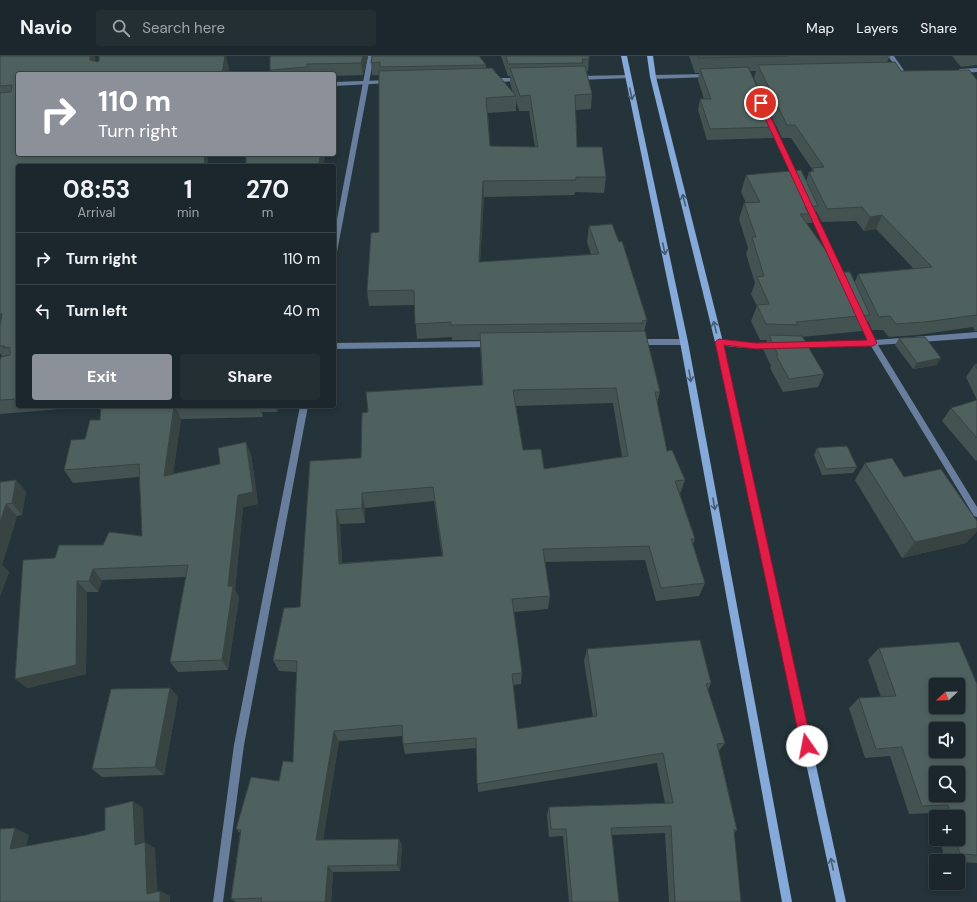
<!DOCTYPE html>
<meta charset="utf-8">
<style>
body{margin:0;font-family:"DM Sans",sans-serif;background:#242f34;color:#f1f3f6;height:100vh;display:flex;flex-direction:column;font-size:15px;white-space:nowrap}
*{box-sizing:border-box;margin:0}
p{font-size:13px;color:#a0a5a9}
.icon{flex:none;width:22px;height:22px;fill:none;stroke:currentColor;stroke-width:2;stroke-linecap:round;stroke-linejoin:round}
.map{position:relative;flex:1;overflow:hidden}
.side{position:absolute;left:16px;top:108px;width:320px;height:244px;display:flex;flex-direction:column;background:#1b272c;border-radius:4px;box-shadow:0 2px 6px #0003,0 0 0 1px #394448}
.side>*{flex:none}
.guide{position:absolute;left:16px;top:16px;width:320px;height:84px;border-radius:4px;box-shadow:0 2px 6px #0003,0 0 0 1px #394448;background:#8c9099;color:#fff;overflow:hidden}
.needle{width:26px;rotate:248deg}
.tools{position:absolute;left:929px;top:622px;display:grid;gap:8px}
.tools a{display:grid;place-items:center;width:36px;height:36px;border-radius:4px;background:#1b272c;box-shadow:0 2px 6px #0003,0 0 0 1px #394448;font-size:20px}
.pin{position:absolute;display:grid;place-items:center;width:34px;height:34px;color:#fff;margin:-17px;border:2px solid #fff;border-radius:50%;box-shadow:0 1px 4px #0007}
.me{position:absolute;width:44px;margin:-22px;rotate:348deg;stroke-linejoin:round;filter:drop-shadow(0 0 3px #0008)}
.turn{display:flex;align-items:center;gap:14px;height:84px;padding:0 16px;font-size:18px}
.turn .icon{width:52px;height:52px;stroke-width:2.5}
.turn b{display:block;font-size:28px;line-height:34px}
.eta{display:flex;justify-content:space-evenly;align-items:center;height:68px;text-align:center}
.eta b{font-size:24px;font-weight:700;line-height:28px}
.primary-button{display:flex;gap:8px;margin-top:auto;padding:8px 16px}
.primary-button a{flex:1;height:46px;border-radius:4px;background:#8c9099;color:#fff;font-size:16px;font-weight:700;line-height:46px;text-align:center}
.primary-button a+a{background:#242f34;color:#f1f3f6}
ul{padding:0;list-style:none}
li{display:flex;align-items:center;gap:12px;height:52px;padding:0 16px;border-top:1px solid #394448}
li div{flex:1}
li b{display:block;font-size:15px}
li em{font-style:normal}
header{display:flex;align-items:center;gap:24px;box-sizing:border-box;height:56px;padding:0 20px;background:#1b272c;border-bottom:1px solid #394448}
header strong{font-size:19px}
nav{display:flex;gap:22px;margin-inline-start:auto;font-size:14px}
.search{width:280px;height:36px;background:#242f34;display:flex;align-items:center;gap:10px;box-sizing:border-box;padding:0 14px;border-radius:4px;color:#a0a5a9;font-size:15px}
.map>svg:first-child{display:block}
</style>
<header>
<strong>Navio</strong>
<div class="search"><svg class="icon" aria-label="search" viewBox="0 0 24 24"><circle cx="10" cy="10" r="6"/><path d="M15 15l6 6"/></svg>Search here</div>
<nav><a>Map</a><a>Layers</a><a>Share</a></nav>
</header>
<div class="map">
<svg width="977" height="846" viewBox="0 0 977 846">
<rect width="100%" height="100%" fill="#24343a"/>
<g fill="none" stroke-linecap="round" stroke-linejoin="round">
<path fill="#687e9c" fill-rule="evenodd" d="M368 0H374L337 196 334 198V179Z
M888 0H894L905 16 904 17H900Z
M770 65 773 67 799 123 798 124H794L793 123 767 67Z
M810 150 813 152 844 219 843 221H841L838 219 807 152Z
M858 259H862L875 284 977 276V282L878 289 977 451V461L974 460 871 290 796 292 792 289 796 286 868 285 857 261Z
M637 283H684L688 286 684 289H637L633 286Z
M719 283 756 287 775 286 779 289C771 296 727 291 716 288L715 286Z
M491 285 495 288 491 291 334 293V287Z
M300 350H308L244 689 223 846H213L234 689Z"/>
<path fill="#687e9c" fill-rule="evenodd" d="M977 12V16L960 17 957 15 960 13Z
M708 18 711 20 710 21 653 23 650 21 653 19Z
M628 19 630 20V22L578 24 575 22 578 20Z
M521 22 524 24 523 25 492 26 489 24 492 22Z
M389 24 391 25V27L334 30V26Z"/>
<path fill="#85a9d8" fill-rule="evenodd" d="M621 0H627L688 286 792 846H782L680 286Z
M647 0H653L656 21 723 286 846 846H836L715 286 650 21Z"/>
</g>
<path fill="#435351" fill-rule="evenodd" d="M0 0 98 6 229 12 18 98H207L208 110H18V350H84L50 354 0 358V304L3 301 0 297Z
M270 0H368L363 19 334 20V18H271L270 14Z
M372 0 486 9V12L513 37 510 27V20H508L501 0H589V3L588 15H586L592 38 591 53 575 54 577 91 606 121 604 137 575 136 574 139 484 141 480 206 591 198 587 186 589 170 647 264 644 275 660 336 657 347 667 395 685 424 680 438 695 483 693 488 705 527 699 540 656 545 645 504 545 506 550 540 548 553 514 556 522 617 521 628 513 629 518 673 593 661 584 605 587 593 711 627 708 634 725 687 719 695 737 774 734 777 741 846H669L665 777 612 779 619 846H569L563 780 549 781 547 759 549 751 665 747 657 707 478 736 476 692 405 698 403 688 402 680 339 685 323 784 399 783 402 790 400 815 333 816 331 846H236L231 843 240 777 236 773 279 725 293 706 297 616 279 615 273 604 300 551 310 405 361 402 482 330 480 284H452V281L417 283 414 249 369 250 367 235 379 176V19H372L371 7ZM516 45 519 55H529L535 91 490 90 488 57 516 55ZM613 347 622 401 544 413 523 394 516 350ZM434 445 442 500 342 507 340 468 365 467V452Z
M689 0H890L887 6 901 15 977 24V275H975L973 271 917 279 889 281 883 274H872L868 265 862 275 802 281 824 318 818 331 783 336 770 312 771 310 763 293 767 284H760L751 265 757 250 751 238 755 227 746 198 748 192 739 163 744 147H746L741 136 746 119 806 125 809 116H811L812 113 791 82H782L754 22 756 15H750L776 71 773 82 707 84 698 54 700 43H704L698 24 699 17H695ZM816 155 822 166 856 165 864 175 876 173 914 213 858 218 855 226 841 216 806 167H812Z
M952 0H977V9L961 11Z
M899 282 937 309 913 313 895 289Z
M975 308H977V344L966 321Z
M977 344V404L976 405 942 365 951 352Z
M101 350H279L277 356H262L263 361 181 363 173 418 220 408 251 398 258 448 243 451 235 534 239 541 228 614 178 616 170 606 186 521 102 524 98 536H87L86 618 27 632 55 502 103 489 142 480 139 421 73 427 64 414 85 383 100 364Z
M817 392 857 411 853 417 822 419 814 399Z
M865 407 977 465V475L966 487 902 502 855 424Z
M16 424 26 436 22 459 17 460 2 509 9 516 0 540V426Z
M879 592 977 628V807L958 806V805H945L940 783H958V761H936V766L934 757 909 758 890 700 865 702 849 652 859 642 881 641 868 604Z
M170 632 178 641 164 719 102 721 92 713Z"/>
<path fill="#374442" d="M90 0H95L96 18 90 4Z
M225 0H226L229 12 228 18H222Z
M363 0H368L363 19 361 7Z
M204 98H207L208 110H205Z
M321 98H326L323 110H318Z
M483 125 484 141 479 221V206Z
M882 159 876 173 864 175 870 161Z
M0 258H2L0 273Z
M941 302 937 309 913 313 917 307Z
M175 350 181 363 171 432 164 420Z
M259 350H260L263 361Z
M275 350H279L277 356Z
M246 386 251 398 258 448 243 451 235 534 239 541 228 614 222 604 228 530 238 439Z
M16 424 26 436 22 459 12 447Z
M362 437 365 452V467L362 452Z
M6 448 17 460 2 509 9 516 0 540V467Z
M336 454 340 468 343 521 339 508Z
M977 472V475L966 487 902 502 915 486Z
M93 513 102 524 98 536 89 525Z
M77 525 87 536 86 618 27 632 15 623Z
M170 632 178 641 164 719 155 711Z
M334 675 339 685 322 791 316 784Z
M133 745 143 752 145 795 135 789Z
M15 772 29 779 24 800 10 793Z
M399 783 402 790 400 815 397 809Z
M145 786 155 792 158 843 147 838Z
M328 810 333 816 331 846H325Z
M160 835 170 840V846H160Z"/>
<path fill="#4e615e" stroke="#374442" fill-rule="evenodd" d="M0 0H90V4L98 6 99 4V0H225L222 18H18V98H204L205 110H18V343L0 344V304L1 301 10 299V291L4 292 5 290H0V270L2 258H0V37L11 36 12 29 0 30Z
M270 0H363L361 7 307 8V11L270 14Z
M372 0H479L486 9 380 11V6L371 7Z
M506 0H589V3H582L583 7 508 8Z
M698 0H788L698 2Z
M895 6 901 15 969 14 977 24V259L925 266 896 268 890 260 879 261 858 218 932 211 882 159 870 161 862 151 827 153 809 116 814 115 812 112 824 111 795 69H787L758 9Z
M585 10 592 38 575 39 577 91H602L606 121H576V124L483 125 479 206 599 198 589 170 612 168 619 186 622 185 647 264 642 265 643 267 451 269V266L415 268 414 234 367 235 371 177 379 176V15L492 12 516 40 486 42 490 90 538 91 530 39 520 40 510 12Z
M748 11 776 71 710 73 700 43H711L700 13Z
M246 98H321L318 110H246Z
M801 114 818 150 805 151 809 158H800L841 216H850L870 259 796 266 798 269 766 268 757 249 769 248 757 221 764 220 752 181H756L744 147 760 146 746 119Z
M645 275 660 336H655L667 395 672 394 685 424 675 425 695 483H691L705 527 661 532 649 490 543 493 550 540 512 543 522 617 512 618 518 673 597 660 587 593 700 584 711 627 706 628 725 687 717 688 737 774H734L741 846H675L671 770 611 772 619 846H572L566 773H551L549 751 673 747 663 697 477 728 476 682 403 688 402 669 334 675 316 784 399 783 397 809 328 810 325 846H261L262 842 231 843 241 774 236 773 251 721 279 725 283 705 293 706 297 605 273 604 284 552 300 551 310 405 361 402 362 357 368 356 366 336 483 329 480 277ZM616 332 628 400 544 413 541 393 523 394 513 334ZM433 431 443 500 339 508 336 454 362 452V437Z
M769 279 802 280 824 318 789 323 776 299H778Z
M925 281 941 302 917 307 899 282Z
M975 308H977V313Z
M977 344V382L951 352Z
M101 350H174L164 420 220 408 218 392 246 386 253 436 238 439 228 530H233L222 604 170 606 188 509 93 513 89 525H77L76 609 15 623 23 504 55 502 59 489H103L109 476 142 480 139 408 64 414 71 384 85 383 90 364H100Z
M847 390 857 411 826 413 817 392Z
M892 402 904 421 941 413 977 465V472L915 486 865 407Z
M16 424 12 447 6 448 0 467V426Z
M959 586 977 628V799L960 798 956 783H958V761H951L948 749 922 750 902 691 876 693 859 642 896 640 879 592ZM936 629H958V651H936ZM936 673H958V695H936ZM936 717H958V739H936Z
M170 632 155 711 92 713 111 633Z
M133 745 135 789 145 786 147 838 160 835V846H0V773L15 772 10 793 86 779 105 774V752Z"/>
<defs><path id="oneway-shaft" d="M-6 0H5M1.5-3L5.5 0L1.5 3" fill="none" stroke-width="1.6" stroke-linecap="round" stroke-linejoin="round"/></defs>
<g stroke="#465d71">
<use href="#oneway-shaft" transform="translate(631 38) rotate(78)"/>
<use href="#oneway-shaft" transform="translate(684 144) rotate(-104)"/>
<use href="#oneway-shaft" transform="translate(664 193) rotate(78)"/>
<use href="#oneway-shaft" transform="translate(715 271) rotate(-104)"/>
<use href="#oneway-shaft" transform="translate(690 320) rotate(80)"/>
<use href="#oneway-shaft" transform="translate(714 448) rotate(80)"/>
<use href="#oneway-shaft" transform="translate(832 808) rotate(-102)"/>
</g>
<path fill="#e11d48" stroke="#92132f" d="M761 45 764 47 877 287 873 290 756 293 724 289 812 690 811 694 807 696 803 694 801 690 715 286 719 283 756 287 867 284 758 47Z"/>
</svg>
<div class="tools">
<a><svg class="needle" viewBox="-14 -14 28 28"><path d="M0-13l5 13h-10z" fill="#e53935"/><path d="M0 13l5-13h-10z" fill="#a0a5a9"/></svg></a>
<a><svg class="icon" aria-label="sound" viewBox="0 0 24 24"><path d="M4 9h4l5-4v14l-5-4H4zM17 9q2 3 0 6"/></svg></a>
<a><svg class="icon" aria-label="search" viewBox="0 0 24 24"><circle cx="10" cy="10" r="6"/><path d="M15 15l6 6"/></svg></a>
<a>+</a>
<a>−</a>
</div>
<div class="pin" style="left:761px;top:47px;background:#d93025"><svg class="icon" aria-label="arrive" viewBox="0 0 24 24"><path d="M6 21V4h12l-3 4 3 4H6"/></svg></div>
<svg class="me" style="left:807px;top:690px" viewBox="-20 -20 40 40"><circle r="19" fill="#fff"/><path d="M0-13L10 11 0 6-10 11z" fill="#e11d48"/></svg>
<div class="guide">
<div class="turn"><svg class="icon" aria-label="right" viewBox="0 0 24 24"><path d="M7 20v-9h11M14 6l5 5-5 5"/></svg><div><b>110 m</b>Turn right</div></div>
</div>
<section class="side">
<div class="eta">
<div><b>08:53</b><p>Arrival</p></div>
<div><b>1</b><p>min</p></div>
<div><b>270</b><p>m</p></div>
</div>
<ul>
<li><svg class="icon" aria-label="right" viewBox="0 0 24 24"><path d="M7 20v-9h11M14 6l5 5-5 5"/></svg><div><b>Turn right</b></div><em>110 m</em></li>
<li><svg class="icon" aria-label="left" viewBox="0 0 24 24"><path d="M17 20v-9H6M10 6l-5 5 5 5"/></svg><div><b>Turn left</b></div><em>40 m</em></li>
</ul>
<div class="primary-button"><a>Exit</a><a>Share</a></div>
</section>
</div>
